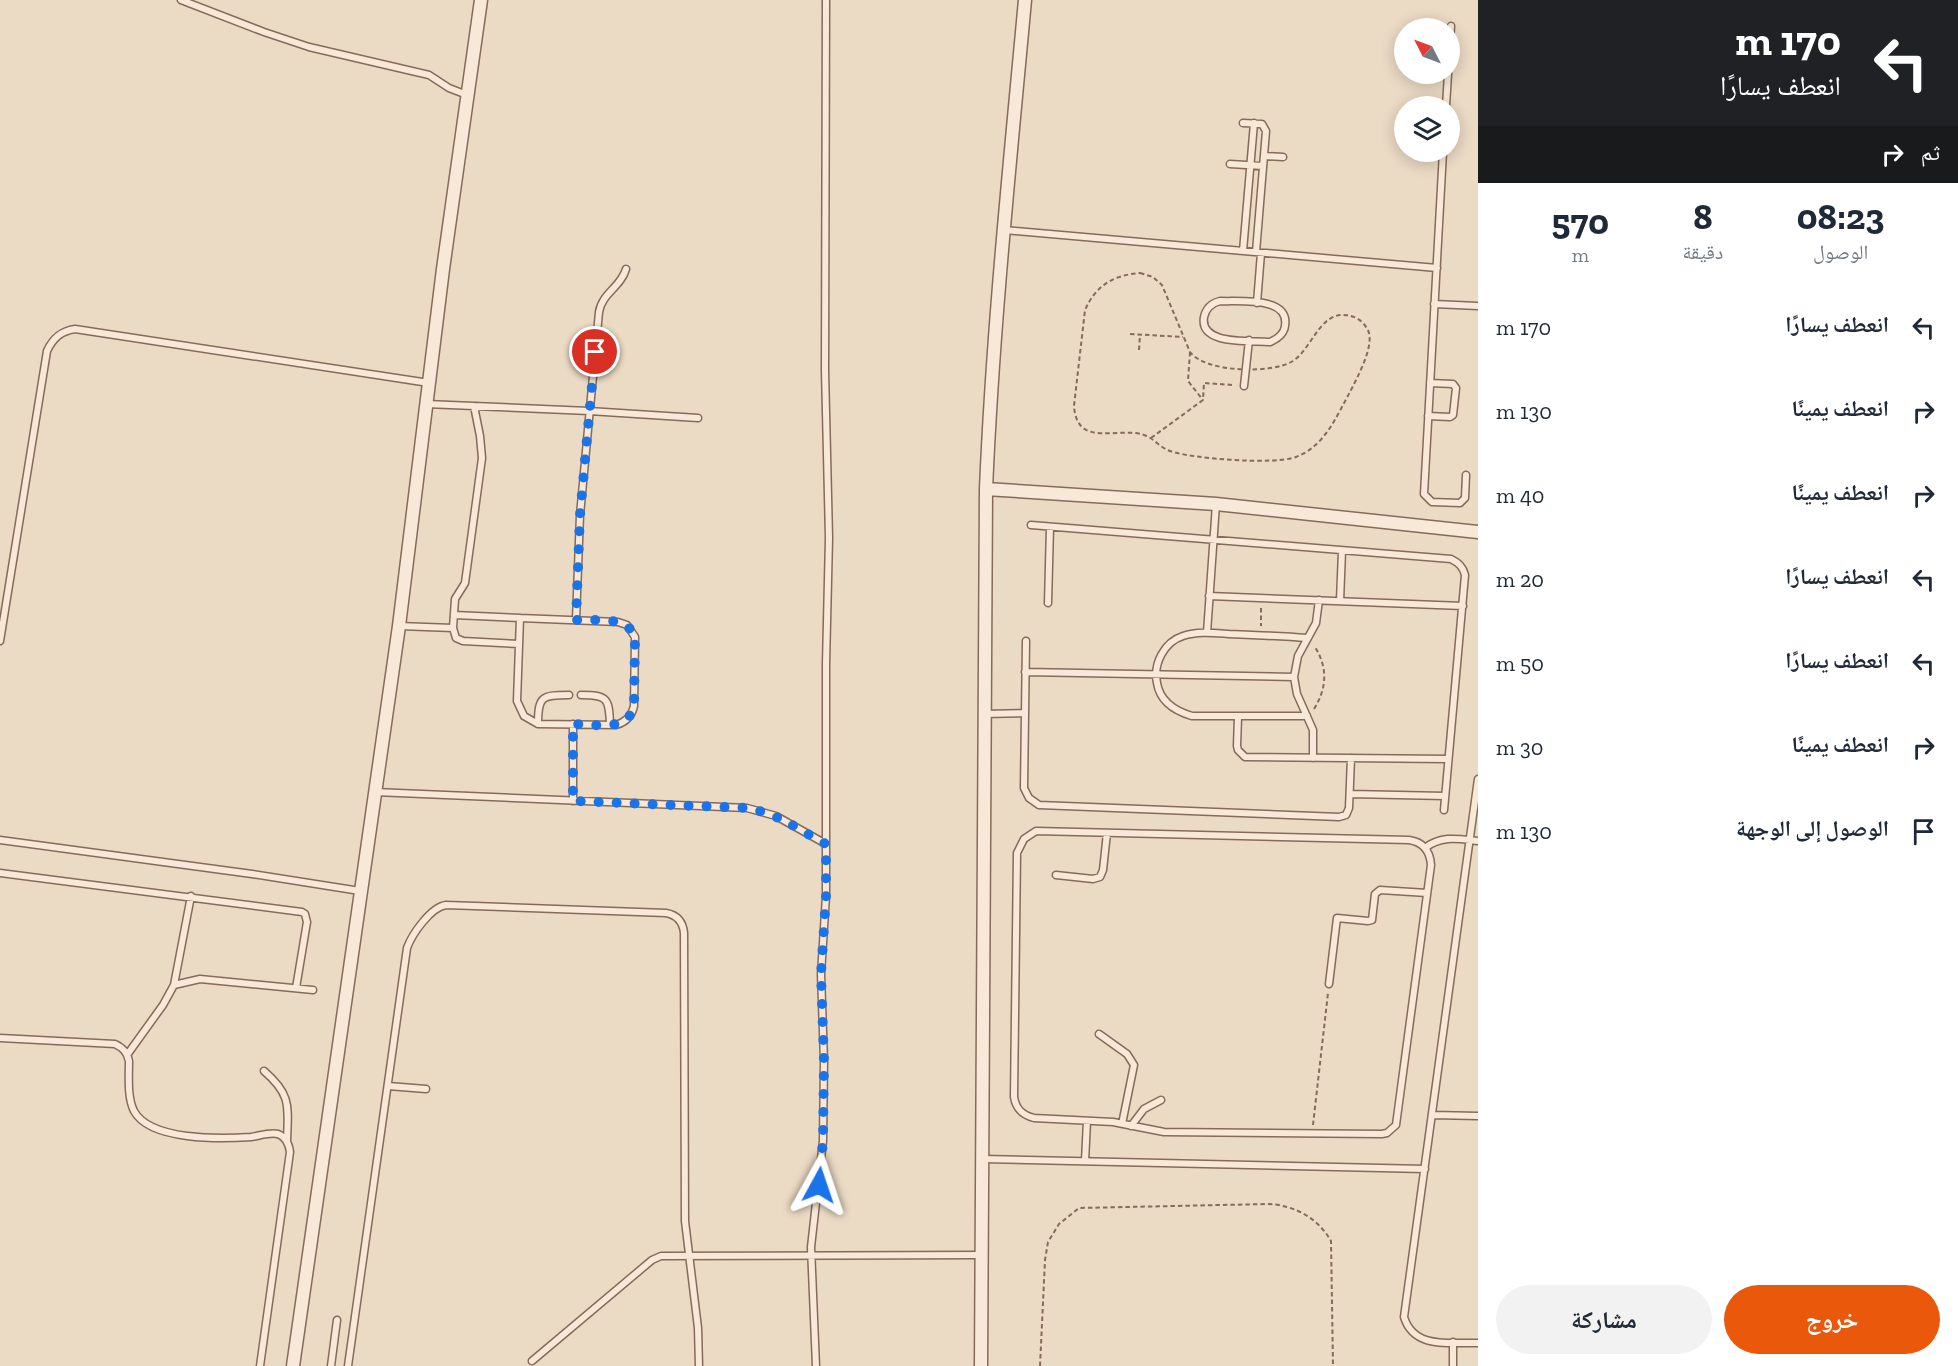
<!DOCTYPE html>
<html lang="ar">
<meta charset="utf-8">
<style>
body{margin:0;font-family:"Zilla Slab","Noto Naskh Arabic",serif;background:#f2f2f3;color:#1f2937;direction:rtl;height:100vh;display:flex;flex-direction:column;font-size:22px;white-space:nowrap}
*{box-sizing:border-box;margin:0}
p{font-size:20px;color:#747a83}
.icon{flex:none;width:33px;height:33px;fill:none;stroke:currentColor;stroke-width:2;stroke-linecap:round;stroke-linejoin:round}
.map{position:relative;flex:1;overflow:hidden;direction:ltr}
.panel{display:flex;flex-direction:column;background:#fff;width:480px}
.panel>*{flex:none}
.top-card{background:#202124;color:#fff;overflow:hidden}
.needle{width:39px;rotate:312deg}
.controls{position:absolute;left:1394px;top:18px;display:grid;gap:12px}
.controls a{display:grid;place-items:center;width:66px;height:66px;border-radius:50%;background:#fff;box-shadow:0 3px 15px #0003;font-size:30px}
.pin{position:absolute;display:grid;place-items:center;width:51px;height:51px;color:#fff;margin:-26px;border:3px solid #fff;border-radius:50%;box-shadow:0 2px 6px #0007}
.me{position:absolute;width:66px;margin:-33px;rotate:5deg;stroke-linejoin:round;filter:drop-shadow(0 0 4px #0008)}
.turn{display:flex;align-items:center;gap:21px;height:126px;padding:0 18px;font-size:27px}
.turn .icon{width:78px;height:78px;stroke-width:2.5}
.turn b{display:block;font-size:42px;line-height:51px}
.then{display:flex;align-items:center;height:57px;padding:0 18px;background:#0003;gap:12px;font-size:22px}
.eta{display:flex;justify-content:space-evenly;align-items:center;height:102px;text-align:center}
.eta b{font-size:36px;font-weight:700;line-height:42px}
.action{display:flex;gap:12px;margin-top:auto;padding:12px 18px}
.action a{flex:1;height:69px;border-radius:36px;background:#ea580c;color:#fff;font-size:24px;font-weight:700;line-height:69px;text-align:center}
.action a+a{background:#f2f2f3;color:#1f2937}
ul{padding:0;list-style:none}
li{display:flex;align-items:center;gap:18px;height:84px;padding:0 18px}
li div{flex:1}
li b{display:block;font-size:22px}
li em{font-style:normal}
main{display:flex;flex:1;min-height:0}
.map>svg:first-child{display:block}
</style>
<main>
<section class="panel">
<div class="top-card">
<div class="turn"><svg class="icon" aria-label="left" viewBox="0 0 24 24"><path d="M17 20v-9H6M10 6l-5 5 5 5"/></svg><div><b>170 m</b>انعطف يسارًا</div></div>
<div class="then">ثم<svg class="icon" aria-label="right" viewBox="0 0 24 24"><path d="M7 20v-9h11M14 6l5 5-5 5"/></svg></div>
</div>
<div class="eta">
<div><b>08:23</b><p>الوصول</p></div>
<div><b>8</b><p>دقيقة</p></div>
<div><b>570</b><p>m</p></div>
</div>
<ul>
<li><svg class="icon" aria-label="left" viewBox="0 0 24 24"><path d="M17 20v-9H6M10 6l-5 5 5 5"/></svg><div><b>انعطف يسارًا</b></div><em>170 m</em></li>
<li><svg class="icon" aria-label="right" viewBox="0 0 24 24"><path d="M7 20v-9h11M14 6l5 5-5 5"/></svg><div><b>انعطف يمينًا</b></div><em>130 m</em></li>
<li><svg class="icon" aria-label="right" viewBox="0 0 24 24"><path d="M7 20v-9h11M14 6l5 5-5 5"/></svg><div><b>انعطف يمينًا</b></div><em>40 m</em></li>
<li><svg class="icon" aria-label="left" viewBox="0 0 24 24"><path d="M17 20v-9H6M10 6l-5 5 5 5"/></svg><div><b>انعطف يسارًا</b></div><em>20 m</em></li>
<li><svg class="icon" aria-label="left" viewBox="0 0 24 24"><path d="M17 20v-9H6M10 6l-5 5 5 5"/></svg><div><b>انعطف يسارًا</b></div><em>50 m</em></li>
<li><svg class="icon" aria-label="right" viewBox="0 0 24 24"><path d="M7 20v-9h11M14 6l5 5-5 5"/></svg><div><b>انعطف يمينًا</b></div><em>30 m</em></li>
<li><svg class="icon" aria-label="arrive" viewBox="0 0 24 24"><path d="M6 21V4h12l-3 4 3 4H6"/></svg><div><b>الوصول إلى الوجهة</b></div><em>130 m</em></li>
</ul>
<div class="action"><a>خروج</a><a>مشاركة</a></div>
</section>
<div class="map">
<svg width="1478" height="1366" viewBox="0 0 1478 1366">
<rect width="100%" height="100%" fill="#ebdac4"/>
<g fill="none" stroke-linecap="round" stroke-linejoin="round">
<defs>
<path id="lane" d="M181 0 264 32 309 47 429 75 449 88 467 95
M1449 59 1451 26
M1446 106 1448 74
M1243 123 1262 124 1266 131 1256 252
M1443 152 1424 494 1432 502 1460 503 1465 498 1466 475
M1264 156 1283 157
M1230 164 1263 166
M1004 230 1437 268
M1243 251 1254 123
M1220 301C1239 302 1290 296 1285 326 1284 334 1277 339 1270 342 1251 340 1199 346 1204 317 1206 308 1212 303 1220 301Z
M1257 303 1261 253
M1434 304 1478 306
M1244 386 1249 340
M426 404 589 411 698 418
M474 406 480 436 482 458 465 583 455 599 453 628 456 638 463 641 519 644
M1428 416 1450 417 1453 415 1456 388 1453 384 1430 383
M1031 525 1451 559C1459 563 1463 567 1465 575L1444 810
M1209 596 1463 606
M1340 601 1342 551
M1048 603 1050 527
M454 615 520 618
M520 618 618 622 627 625 635 637 634 706C632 716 626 722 616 725L538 724 524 716 517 701Z
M576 620 580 515 599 312C602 293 621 287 626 269
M399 626 453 628
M1207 633 1216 504
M1307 638C1281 636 1255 635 1229 634 1214 633 1198 631 1183 636 1164 642 1153 664 1157 683 1160 702 1175 711 1192 716H1307
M0 641 47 351C53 338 61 331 75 329L429 383
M1026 641 1024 788 1029 798 1039 805 1339 817 1346 815 1349 808 1351 758
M1025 672 1294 677
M581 695C608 695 609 699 610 724
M984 714 1025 713
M1238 717 1237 746 1238 750 1245 757 1448 759
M538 724C538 696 542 695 569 695
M1313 758V730L1297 694 1294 677 1298 656 1316 623 1319 600
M1478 779 1404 1317C1414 1350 1451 1342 1478 1343
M375 792 747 808 776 816 826 844
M1350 794 1445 796
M573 801V724
M1036 831 1409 840C1423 842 1430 851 1431 865L1396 1125 1387 1133 1382 1134 1164 1132 1113 1122 1034 1118C1022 1115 1016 1109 1014 1097L1017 853 1024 839Z
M0 840 252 874 360 891
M1425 848C1442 835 1459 839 1478 841
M0 873 302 912 305 914 307 922 296 988
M1056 875 1093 879 1100 877 1103 870 1107 833
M1329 984 1337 918 1368 921 1372 920 1375 894 1380 890 1427 893
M174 985 200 979 313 990
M1099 1034 1127 1054 1134 1065 1122 1124
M0 1038 115 1044C123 1048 127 1052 129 1061 129 1076 127 1097 134 1111 150 1141 221 1139 251 1137 259 1136 269 1132 278 1134 286 1137 289 1144 290 1152L260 1366
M127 1055 163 1005 174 985 191 896
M264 1071C292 1095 288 1107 287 1141
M388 1086 426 1089
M1433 1115 1478 1116
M1131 1126 1144 1109 1161 1100
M983 1159 1425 1169
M1085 1161 1087 1121
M532 1361 652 1260 661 1256 982 1255
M331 1366 337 1320
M348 1366 407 948C412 934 431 907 446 905L666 913C677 915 683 922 684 933L685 1221 698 1328 699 1366
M816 1366 811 1247 823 1141 824 1061 821 974 826 896V664L829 538 825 370 826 0
M1453 1366V1342"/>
<path id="street" d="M986 489 1216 504 1478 532
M293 1366 399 626 443 269 481 0
M981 1366 986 489C993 325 1010 163 1025 0"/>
</defs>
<use href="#lane" stroke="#856b5b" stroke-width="9"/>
<use href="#street" stroke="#856b5b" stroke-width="15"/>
<path stroke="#856b5b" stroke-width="2" stroke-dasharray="4.5 3" stroke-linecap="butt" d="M1140 273 1153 277 1162 285 1190 352C1206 373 1272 374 1293 361 1314 347 1321 305 1354 317 1360 319 1367 326 1369 333 1373 349 1357 378 1350 392 1336 417 1325 446 1296 457 1275 465 1193 459 1170 451 1160 448 1154 438 1144 435 1118 426 1077 449 1074 406L1085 310C1096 285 1114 275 1140 273Z
M1130 334 1183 337
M1139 350 1140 335
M1190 352 1188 381 1203 400
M1151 438 1203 400 1204 383 1233 385
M1261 608V626
M1314 709C1327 688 1328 668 1315 647
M1313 1125 1328 993
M1040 1366 1045 1260 1048 1242 1059 1224 1079 1208 1268 1204C1294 1205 1318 1218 1331 1241L1333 1366"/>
<use href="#lane" stroke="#f7e8d7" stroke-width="6"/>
<use href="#street" stroke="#f7e8d7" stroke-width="12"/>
</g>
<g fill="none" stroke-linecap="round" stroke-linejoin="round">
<path stroke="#1a73e8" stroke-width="10" stroke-dasharray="0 18" d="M595 352 580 515 576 620C595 621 627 615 635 637L634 706C628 733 594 724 573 724V801L747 808C782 815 796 829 826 844V896L821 974 824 1061 823 1141 819 1185"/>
</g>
</svg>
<div class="controls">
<a><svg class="needle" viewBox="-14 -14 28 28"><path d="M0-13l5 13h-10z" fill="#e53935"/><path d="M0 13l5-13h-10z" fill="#747a83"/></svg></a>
<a><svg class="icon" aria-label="layers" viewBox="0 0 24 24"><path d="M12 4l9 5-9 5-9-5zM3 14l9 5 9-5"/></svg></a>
</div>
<div class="pin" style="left:595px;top:352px;background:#d93025"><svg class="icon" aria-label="arrive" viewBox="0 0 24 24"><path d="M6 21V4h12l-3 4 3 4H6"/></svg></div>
<svg class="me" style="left:819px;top:1185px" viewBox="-20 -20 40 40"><path d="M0-17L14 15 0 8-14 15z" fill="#1a73e8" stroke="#fff" stroke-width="4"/></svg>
</div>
</main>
